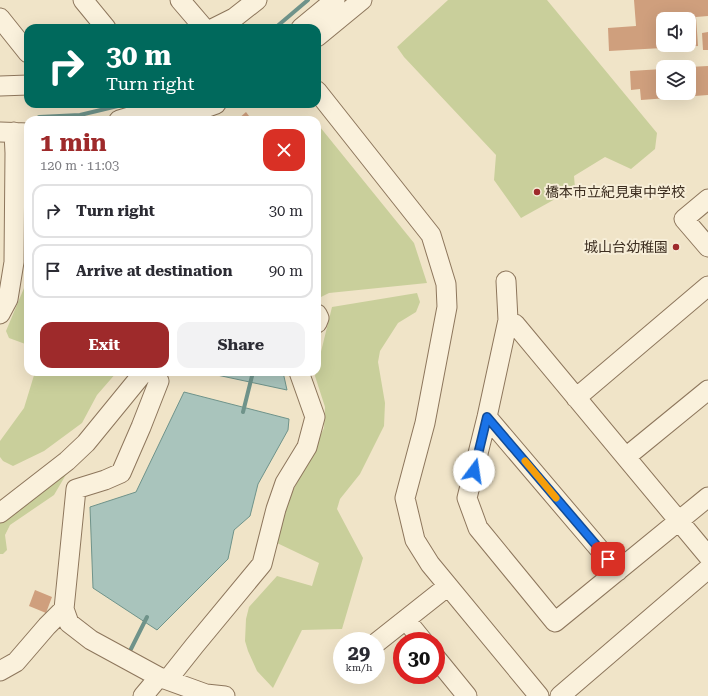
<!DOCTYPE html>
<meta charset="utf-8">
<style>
body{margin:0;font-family:"Roboto Serif","Noto Sans JP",serif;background:#f2f2f3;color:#2b2b33;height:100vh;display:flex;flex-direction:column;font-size:15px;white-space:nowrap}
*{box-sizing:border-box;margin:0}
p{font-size:13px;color:#7c7c81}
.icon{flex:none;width:22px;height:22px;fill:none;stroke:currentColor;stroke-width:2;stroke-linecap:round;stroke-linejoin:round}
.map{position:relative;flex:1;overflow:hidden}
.sheet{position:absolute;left:24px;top:116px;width:297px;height:260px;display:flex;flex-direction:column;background:#fff;border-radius:12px;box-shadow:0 4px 16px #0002}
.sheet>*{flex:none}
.guide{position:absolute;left:24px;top:24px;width:297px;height:84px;border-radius:12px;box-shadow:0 4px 16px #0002;background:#00695c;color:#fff;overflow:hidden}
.tools{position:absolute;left:656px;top:12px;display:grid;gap:8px}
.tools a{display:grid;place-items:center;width:40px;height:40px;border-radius:8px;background:#fff;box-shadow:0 4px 16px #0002;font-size:20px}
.speed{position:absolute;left:333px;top:632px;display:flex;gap:8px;font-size:20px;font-weight:700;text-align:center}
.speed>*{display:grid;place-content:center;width:52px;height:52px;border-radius:50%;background:#fff;box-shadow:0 4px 16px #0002;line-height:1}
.speed small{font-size:10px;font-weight:400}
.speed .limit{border:6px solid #d22;background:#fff;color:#111}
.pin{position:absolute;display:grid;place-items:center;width:34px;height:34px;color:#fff;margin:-17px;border-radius:8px;box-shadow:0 2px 6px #0006}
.me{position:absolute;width:44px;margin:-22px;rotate:14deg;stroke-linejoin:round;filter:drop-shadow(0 0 3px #0008)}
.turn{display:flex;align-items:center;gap:14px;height:84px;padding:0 16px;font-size:18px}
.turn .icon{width:52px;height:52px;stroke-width:2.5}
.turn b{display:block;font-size:28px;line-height:34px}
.round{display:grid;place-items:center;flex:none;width:42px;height:42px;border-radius:12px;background:#f2f2f3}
.overview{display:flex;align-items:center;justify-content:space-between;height:68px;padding:0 16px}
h1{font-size:24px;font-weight:700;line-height:30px;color:#9e2a2b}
.button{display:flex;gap:8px;margin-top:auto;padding:8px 16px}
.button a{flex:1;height:46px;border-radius:12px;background:#9e2a2b;color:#fff;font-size:16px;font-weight:700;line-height:46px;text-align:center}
.button a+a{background:#f2f2f3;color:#2b2b33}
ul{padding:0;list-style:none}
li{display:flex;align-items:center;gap:12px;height:54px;margin:0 8px 6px;padding:0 8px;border:2px solid #e1e1e2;border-radius:12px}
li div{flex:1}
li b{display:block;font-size:15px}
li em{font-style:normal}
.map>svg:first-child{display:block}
</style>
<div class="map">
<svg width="708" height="696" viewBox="0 0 708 696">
<rect width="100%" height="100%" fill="#f0e4c8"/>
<path fill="#c9cf9b" d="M448 0H547L657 133 655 149 631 169 605 157 574 176 575 188 521 218 494 180 496 155 404 57 397 47Z
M320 127 414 243 427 283 329 293 317 299V129Z
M28 246V345L9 338 6 331 24 288Z
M417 293 420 302 416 312 398 323 380 351 378 362 385 403 384 426 360 474 340 499 337 509 363 558 342 629 302 630 273 688 257 671 248 651 245 641 246 619 249 607 277 576 312 586 319 563 277 543 289 499 324 428 325 407 315 376 316 372H317V368L332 307Z
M35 372H117L97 395 82 423 44 451 13 466 3 461 0 457V441L24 408Z
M74 461 54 495 10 525 5 535 7 550 3 554H0V519Z"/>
<path fill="#a9c4bc" stroke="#6f938a" d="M203 372H283L287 390Z
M184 392 289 419 288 430 258 484 250 516 234 530 228 559 157 630 93 588 90 507 136 492Z"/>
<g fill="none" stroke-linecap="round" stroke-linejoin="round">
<path stroke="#6f938a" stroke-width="4" d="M275 28 308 0
M39 117 80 115 126 104
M243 412 253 372
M131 649 147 617"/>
</g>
<path fill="#cf9f7d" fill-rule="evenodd" d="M634 0H708V16L696 17 698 46 609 51 608 28 636 26ZM663 19H689V45H663Z
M708 32V50H703L702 33Z
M708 66V95L641 100 640 89 631 90 630 71 663 69V93H689V67Z
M246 112 252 120H237Z
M35 590 52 597 46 613 29 606Z"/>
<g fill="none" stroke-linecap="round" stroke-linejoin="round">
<defs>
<path id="minor" d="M83 0 106 28
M180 0 204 28
M0 18 28 53
M214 28 234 18 257 0
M301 28 335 0
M317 37 362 0
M0 86 28 85
M317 91 431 235 446 284 447 307 425 423 405 498 415 540 430 564 539 696
M119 120 159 108 169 104
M171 120 216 104
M0 132 28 133
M708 199 684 219 708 247
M506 281 508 320 487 417 467 498 478 528 555 622 708 497
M0 314 8 299 14 262 15 153 14 132
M317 314 319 318 317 323
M515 324 708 556
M154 372 159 381 141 427 121 473 105 480 76 489 64 609 69 623 91 640 159 677 206 694 225 696
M576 398 708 286
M487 417 618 571
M626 457 708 390
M0 513 67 461 86 443 144 372
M406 620 423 641
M376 643 448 586
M436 658 467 696
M0 671 16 662 47 626 64 609
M168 679 195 645 262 564 276 509 285 483 307 447 315 417 299 372
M143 696 159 677
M560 696 708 569"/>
</defs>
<use href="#minor" stroke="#8d765c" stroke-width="21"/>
<use href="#minor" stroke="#faf1dc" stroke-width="19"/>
</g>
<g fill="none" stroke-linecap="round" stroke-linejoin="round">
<defs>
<path id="route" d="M474 471 487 417 608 559"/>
</defs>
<use href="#route" stroke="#114b97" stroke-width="10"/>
<use href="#route" stroke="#1a73e8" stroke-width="7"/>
<path stroke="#f59e0b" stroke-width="7" d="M525 461 556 498"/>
</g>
<g fill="#9e2a2b" stroke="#f7eed8" stroke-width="1.5">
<circle cx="537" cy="192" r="4"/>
<circle cx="676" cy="247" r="4"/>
</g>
<g text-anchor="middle" stroke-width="4" stroke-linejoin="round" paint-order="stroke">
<g font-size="14" fill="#3d2e20" stroke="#f7eed8" text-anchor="start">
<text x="545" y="197">橋本市立紀見東中学校</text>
<text x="668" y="252" text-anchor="end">城山台幼稚園</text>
</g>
</g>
</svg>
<div class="tools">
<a><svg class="icon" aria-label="sound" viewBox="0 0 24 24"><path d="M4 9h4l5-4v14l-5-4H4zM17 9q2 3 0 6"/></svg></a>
<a><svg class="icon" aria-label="layers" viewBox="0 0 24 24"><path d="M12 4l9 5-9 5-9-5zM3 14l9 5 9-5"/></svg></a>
</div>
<div class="speed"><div>29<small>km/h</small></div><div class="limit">30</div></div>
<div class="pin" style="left:608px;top:559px;background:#d93025"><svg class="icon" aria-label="arrive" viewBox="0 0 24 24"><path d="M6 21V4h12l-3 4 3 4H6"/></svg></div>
<svg class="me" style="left:474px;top:471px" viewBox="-20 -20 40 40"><circle r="19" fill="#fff"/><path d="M0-13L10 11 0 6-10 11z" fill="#1a73e8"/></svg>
<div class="guide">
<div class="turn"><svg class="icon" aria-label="right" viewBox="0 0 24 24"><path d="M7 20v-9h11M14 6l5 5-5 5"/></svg><div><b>30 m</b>Turn right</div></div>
</div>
<section class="sheet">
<div class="overview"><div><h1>1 min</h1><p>120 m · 11:03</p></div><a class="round" style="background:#d93025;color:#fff"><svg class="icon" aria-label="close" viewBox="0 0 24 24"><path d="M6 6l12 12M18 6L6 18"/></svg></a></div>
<ul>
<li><svg class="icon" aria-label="right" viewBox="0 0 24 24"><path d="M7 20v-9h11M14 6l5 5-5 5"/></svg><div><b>Turn right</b></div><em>30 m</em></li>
<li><svg class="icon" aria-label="arrive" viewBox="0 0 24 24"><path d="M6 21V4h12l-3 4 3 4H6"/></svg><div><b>Arrive at destination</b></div><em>90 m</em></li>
</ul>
<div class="button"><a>Exit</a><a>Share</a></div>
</section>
</div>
